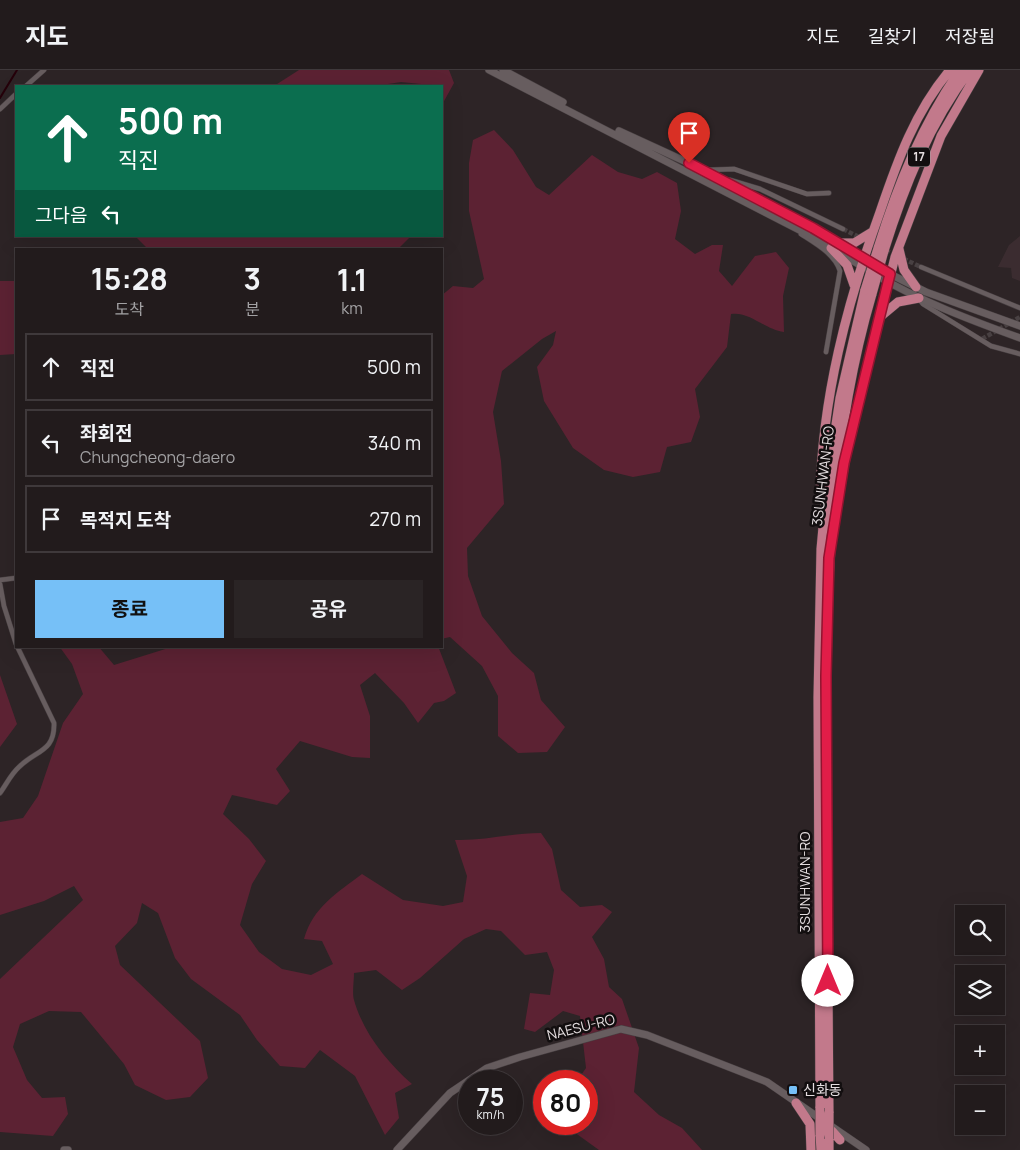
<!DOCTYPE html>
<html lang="ko">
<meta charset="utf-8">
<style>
body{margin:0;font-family:Manrope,"Noto Sans KR",sans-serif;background:#2a2425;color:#f1f3f6;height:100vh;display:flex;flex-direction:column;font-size:19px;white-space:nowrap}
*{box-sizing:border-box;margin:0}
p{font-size:16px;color:#a2a1a3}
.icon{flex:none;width:28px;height:28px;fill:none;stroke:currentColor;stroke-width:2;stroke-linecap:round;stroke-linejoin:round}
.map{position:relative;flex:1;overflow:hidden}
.sheet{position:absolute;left:15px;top:178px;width:428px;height:400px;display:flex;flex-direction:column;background:#221b1c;border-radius:0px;box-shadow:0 5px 20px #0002,0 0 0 1px #3f393b}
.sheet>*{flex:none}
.banner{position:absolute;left:15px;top:15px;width:428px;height:152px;border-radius:0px;box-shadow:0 5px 20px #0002,0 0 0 1px #3f393b;background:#0b6e4f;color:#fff;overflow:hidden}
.fabs{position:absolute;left:955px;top:835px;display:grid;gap:10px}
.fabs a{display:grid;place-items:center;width:50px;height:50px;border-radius:0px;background:#221b1c;box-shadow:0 5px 20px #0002,0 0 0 1px #3f393b;font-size:25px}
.speed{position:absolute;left:458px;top:1000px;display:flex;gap:10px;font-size:25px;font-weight:700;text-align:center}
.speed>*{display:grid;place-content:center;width:65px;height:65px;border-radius:50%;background:#221b1c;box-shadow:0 5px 20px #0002,0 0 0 1px #3f393b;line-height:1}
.speed small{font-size:12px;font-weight:400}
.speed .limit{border:8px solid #d22;background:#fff;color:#111}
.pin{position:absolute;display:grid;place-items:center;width:42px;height:42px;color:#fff;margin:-51px -21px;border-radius:50% 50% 50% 0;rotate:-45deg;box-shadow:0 0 5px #0007}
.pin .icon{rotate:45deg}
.me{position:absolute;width:55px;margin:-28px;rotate:0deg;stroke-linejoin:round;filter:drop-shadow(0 0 4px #0008)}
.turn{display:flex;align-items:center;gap:18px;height:105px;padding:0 20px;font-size:22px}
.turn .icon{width:65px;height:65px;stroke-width:2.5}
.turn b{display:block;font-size:35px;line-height:42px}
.then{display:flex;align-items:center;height:48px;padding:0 20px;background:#0003;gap:10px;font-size:19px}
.eta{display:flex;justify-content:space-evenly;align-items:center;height:85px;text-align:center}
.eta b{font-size:30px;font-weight:700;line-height:35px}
.action{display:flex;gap:10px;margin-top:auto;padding:10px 20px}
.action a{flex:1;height:58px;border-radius:0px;background:#76c0f7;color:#111;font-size:20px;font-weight:700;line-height:58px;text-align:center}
.action a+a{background:#2a2425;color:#f1f3f6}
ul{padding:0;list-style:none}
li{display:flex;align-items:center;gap:15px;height:68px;margin:0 10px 8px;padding:0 10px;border:2px solid #3f393b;border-radius:0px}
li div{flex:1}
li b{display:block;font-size:19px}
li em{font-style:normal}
header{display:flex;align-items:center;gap:30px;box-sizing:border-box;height:70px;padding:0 25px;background:#221b1c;border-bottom:1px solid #3f393b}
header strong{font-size:24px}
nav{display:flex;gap:28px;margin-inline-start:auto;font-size:18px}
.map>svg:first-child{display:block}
</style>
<header>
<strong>지도</strong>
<nav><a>지도</a><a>길찾기</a><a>저장됨</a></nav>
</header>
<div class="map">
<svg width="1020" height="1080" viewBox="0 0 1020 1080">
<rect width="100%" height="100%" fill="#2d2426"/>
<path fill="#3b2c30" d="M1020 166V211L1012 208 1011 198 998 197 1009 175Z"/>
<path fill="#5c2233" d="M299 0H449L454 13 443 33 441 16 401 12 375 16H274Z
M494 60 513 80 536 117 549 125 592 85 618 102 642 109 657 102 677 113 681 141 675 169 695 184 712 175H723L719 201 732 216 755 186 776 182 789 198 783 226 784 262C765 260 750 241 731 244L727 277 695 319 700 347 691 372 667 377 660 402 633 407 604 400 573 378 544 331 537 297 553 275 556 261 542 269 502 301 493 342 501 391 504 434 467 478 468 506 482 546 512 583 534 603 541 630 565 657 547 682 518 683 498 666V626L482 596 450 567 441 569V226L453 216 473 218 484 209 469 141V93L473 70Z
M135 166H411L398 179H148Z
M0 211H16V284L0 285Z
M59 576H98L114 595 175 576H438L456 623 444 631 434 633 418 653 404 633 375 603 360 615 370 646V688L352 687 300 671 276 699 290 721 277 735 232 725 223 744 249 769 266 791 252 814 240 855 259 882 282 899 311 905 333 894 322 871 304 869C313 837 337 823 362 804L403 830 443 836 463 832 467 806 455 770C484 771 512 763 541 763L552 779 561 820 580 837 602 835 612 842 592 867 604 889 609 917 622 929 639 978 634 1022 659 1045 682 1058 702 1080H599L574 1062H553L544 1057 545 1054H586V1011H577L586 998 580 946 563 941 535 962 524 959 530 923 550 925 554 900 547 882 525 885 501 861 486 859 464 869 420 908 402 920 376 900 354 903C354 911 352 923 354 930 363 963 388 993 412 1014L395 1023 399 1048 385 1065 355 1006 320 980 305 998 280 996 257 970 240 945 191 909 175 888 158 843 142 833 137 853 115 876 120 895 200 971 208 1008 190 1027 166 1030 135 1015 124 994 81 942 49 941 20 954 13 977 27 1010 42 1028 65 1027 68 1044 53 1066 0 1062V909L83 830 74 816 44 831 0 845V752L23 748 38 726 63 653 83 624 72 594Z
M0 605 17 654 0 677Z"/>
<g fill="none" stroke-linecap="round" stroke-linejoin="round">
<path stroke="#25000a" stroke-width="2" d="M0 28 17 0"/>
<path stroke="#484042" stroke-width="4.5" stroke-dasharray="4.5 2" stroke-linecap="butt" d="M843 159 861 168
M868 172 921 197
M982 269 1020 247"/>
<defs>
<path id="street" d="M26 16 44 0
M0 39 16 24
M706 100 734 99 807 124 829 123
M730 110 760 119 843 159
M801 164C815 173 835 184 840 201L826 282
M921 197 1020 238
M919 229 923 234 991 276 1020 284
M0 510 16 508
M0 514 4 536 16 574
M0 723C6 715 11 704 19 697 36 680 55 682 54 653L17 576"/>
<path id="secondary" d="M489 0 807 164 865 198
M503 0 563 32
M619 61 717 106 813 157 890 204 926 222 1020 256
M874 204C920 231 970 250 1020 268
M831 1056 866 1080
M64 1080H68
M397 1080 450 1023 487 998 520 987 621 959 647 965 767 1012 822 1050"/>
<path id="highway" d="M839 173H854L872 162
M831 178 847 195 854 215
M878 178C898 114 922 55 960 0
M899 179 904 200 916 217
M884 181C904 117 929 54 970 0
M880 247 898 232 919 228
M840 420 848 375 895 187 941 66 979 0
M820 426C822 328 847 233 880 142 897 92 915 41 950 0
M796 1033 810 1054 811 1080
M820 1038 818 627 821 479 827 414 840 328 865 220
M829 1043C828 929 827 814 827 700 826 539 826 380 872 224
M824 1057 832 1061 840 1070
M820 1065 821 1080
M829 1069V1080"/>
</defs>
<use href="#street" stroke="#473f41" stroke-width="5.5"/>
<use href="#secondary" stroke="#473f41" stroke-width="8"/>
<use href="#highway" stroke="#473f41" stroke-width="10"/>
<use href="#street" stroke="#675d5f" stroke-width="4.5"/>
<use href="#secondary" stroke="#675d5f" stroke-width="7"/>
<use href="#highway" stroke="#c2798b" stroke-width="9"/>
<defs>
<path id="highway-bridge" d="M865 220 878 178
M872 224 884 181
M820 1038V1065
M829 1043V1069"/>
</defs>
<use href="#highway-bridge" stroke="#473f41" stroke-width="10" stroke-linecap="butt"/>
<use href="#highway-bridge" stroke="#c2798b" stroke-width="9"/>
</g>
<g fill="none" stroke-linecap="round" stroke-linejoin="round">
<defs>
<path id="route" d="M689 93 813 158 890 204 844 393 829 488 826 606 828 911"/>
</defs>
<use href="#route" stroke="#92132f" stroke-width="12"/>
<use href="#route" stroke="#e11d48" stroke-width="9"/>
</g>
<rect fill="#76c0f7" stroke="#120e0f" stroke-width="2" x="788" y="1015" width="10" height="10" rx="2.5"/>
<g text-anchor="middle" stroke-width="5" stroke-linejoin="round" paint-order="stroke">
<rect fill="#120e0f" stroke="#a59fa1" stroke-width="1" x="908" y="77.5" width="22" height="19" rx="4"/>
<g font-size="12" font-weight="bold" fill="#e4dddf">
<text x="919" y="91">17</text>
</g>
<g font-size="14" fill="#e4dddf" stroke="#120e0f">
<text transform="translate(823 406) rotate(-83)" y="5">3SUNHWAN-RO</text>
<text transform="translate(805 812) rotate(-90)" y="5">3SUNHWAN-RO</text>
<text transform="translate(581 957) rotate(-14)" y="5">NAESU-RO</text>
</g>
<g font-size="14" fill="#e4dddf" stroke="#120e0f" text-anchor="start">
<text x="803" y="1025">신화동</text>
</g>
</g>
</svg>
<div class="fabs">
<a><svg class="icon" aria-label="search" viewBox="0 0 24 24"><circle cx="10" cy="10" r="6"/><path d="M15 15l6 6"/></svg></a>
<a><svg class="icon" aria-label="layers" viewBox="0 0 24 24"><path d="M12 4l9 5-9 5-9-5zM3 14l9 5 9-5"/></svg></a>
<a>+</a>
<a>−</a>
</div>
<div class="speed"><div>75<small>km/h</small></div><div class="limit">80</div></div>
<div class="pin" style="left:689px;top:93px;background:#d93025"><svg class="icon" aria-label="arrive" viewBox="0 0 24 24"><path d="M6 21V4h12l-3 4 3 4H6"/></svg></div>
<svg class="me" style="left:828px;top:911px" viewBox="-20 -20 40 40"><circle r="19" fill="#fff"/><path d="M0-13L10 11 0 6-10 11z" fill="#e11d48"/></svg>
<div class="banner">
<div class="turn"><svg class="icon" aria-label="ahead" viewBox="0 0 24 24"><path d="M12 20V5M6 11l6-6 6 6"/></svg><div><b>500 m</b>직진</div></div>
<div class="then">그다음<svg class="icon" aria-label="left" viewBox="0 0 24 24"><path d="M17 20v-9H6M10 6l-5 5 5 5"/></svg></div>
</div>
<section class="sheet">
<div class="eta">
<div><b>15:28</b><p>도착</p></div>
<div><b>3</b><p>분</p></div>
<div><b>1.1</b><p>km</p></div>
</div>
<ul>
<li><svg class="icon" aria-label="ahead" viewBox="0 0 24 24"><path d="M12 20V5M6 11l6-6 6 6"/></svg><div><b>직진</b></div><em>500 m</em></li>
<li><svg class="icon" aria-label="left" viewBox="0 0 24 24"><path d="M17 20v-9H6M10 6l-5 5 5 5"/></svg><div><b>좌회전</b><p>Chungcheong-daero</p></div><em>340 m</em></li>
<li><svg class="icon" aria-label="arrive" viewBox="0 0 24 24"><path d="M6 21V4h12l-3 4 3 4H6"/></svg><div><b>목적지 도착</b></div><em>270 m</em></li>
</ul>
<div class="action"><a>종료</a><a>공유</a></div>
</section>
</div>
